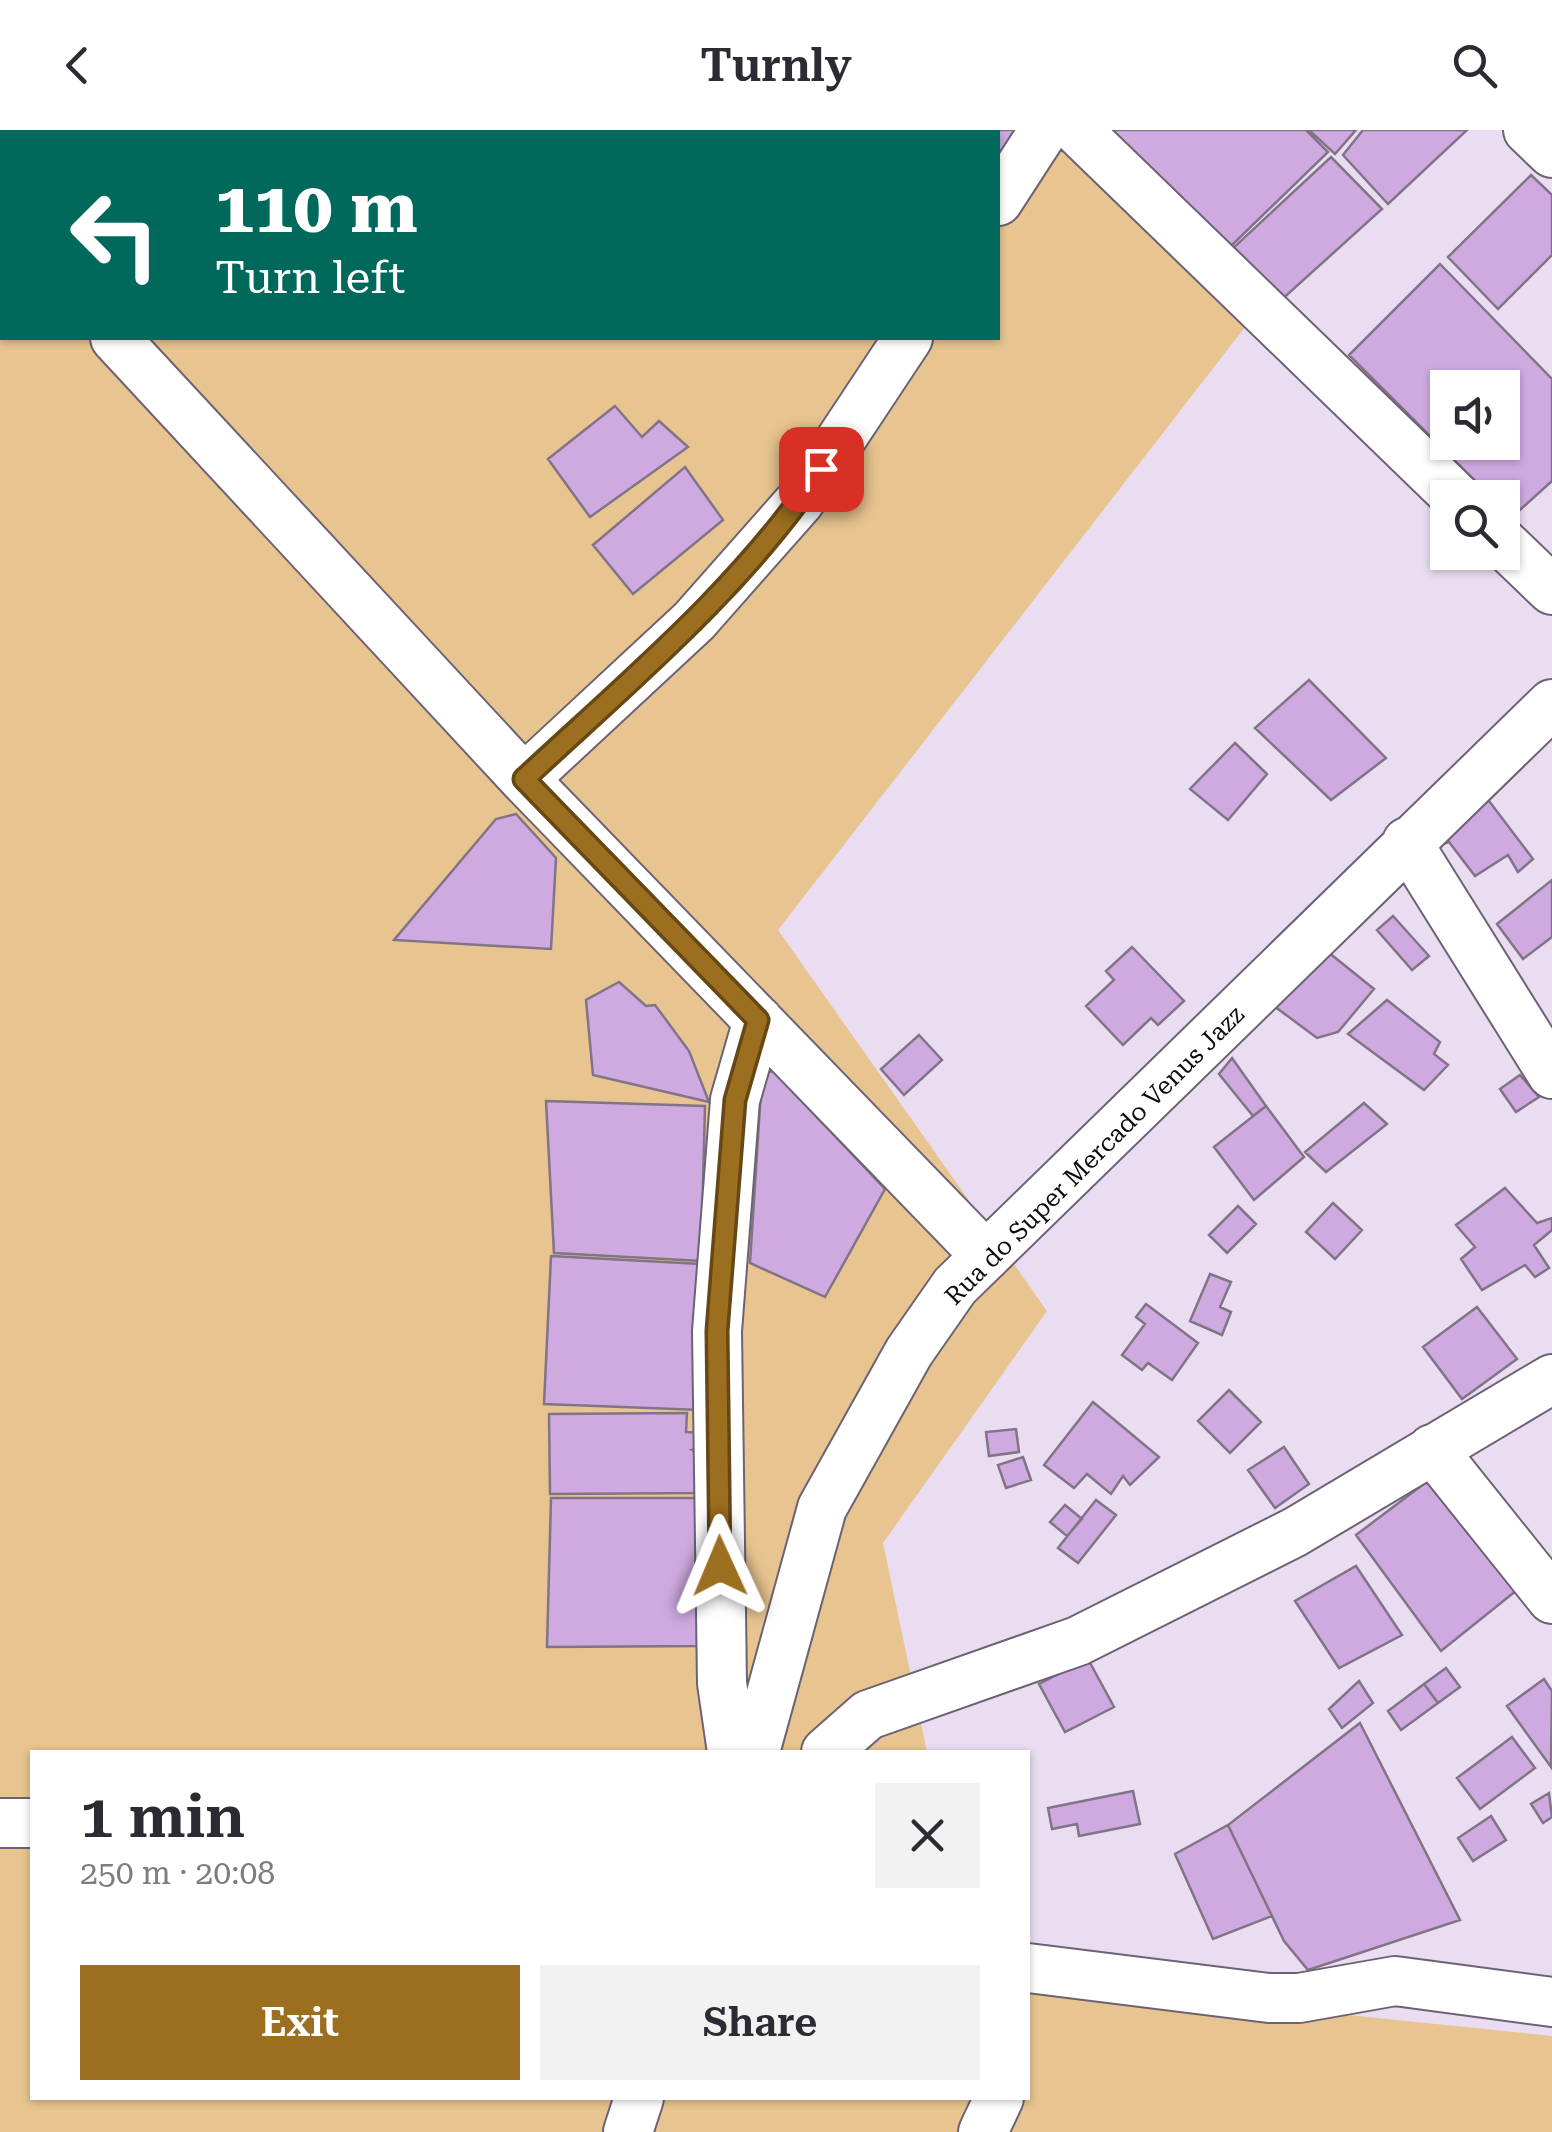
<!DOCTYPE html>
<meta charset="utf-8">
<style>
body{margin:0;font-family:"Roboto Serif",serif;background:#f2f2f3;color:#2b2b33;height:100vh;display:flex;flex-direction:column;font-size:38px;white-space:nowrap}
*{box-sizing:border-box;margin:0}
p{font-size:32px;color:#7c7c81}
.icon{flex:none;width:55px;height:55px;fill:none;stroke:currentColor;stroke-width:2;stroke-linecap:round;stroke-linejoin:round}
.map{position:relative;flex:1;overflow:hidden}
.side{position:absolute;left:30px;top:1620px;width:1000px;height:350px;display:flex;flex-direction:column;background:#fff;border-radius:0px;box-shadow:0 2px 8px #0004}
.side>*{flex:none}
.top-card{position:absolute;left:0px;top:0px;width:1000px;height:210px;box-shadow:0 2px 8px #0004;background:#00695c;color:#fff;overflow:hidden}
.buttons{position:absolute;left:1430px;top:240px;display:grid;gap:20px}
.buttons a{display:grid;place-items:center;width:90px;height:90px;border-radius:0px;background:#fff;box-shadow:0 2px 8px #0004;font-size:50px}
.pin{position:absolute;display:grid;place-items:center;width:85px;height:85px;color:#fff;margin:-42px;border-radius:20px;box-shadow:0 5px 15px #0006}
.me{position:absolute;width:110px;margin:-55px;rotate:359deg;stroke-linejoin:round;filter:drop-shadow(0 0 8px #0008)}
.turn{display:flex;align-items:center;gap:35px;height:210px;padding:0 50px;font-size:45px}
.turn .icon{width:130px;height:130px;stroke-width:2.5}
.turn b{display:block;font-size:70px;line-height:85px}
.round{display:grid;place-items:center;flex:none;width:105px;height:105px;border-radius:0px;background:#f2f2f3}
.headline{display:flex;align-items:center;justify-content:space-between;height:170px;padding:0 50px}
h1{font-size:60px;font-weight:600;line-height:75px}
.action{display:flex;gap:20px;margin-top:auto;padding:20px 50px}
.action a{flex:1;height:115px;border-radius:0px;background:#9c6e1f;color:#fff;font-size:40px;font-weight:600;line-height:115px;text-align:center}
.action a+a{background:#f2f2f3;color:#2b2b33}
header{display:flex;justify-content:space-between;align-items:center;height:130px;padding:0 50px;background:#fff;font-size:45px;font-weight:600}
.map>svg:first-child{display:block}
</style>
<header><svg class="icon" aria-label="back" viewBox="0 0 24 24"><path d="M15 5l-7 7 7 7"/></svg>Turnly<svg class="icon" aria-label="search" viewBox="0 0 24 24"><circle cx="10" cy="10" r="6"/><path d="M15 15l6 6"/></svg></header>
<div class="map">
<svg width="1552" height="2002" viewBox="0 0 1552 2002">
<rect width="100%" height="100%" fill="#eaddf1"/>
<path fill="#e8c490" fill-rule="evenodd" d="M0 0H1071L1259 179 778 800 1047 1181 883 1413 927 1622H32V1968H1028V1852L1552 1906V2002H0ZM2 2H998V208H2Z"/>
<path fill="#cfaae1" stroke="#807486" stroke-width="2.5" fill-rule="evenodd" d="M894 0H1017L998 28V2Z
M1106 0H1306L1328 22 1231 116Z
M1309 0H1356L1335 24Z
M1363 0H1467L1388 74 1343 25Z
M1331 27 1382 79 1279 172 1231 120Z
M1531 45 1552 65V125L1498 179 1448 127Z
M1440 134 1552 249V351L1512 387 1502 378V368H1492L1349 225ZM1448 258H1502V312H1448Z
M615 276 642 307 659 291 688 317 590 387 548 329Z
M685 337 723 390 633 464 593 415Z
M1309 550 1386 628 1331 670 1255 598Z
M1235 613 1267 644 1228 690 1190 659Z
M1483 663 1533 729 1518 742 1508 725 1475 746 1449 712 1435 716Z
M516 684 556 728 551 819 394 810 496 689Z
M1552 750V807L1523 829 1497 794Z
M1393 786 1429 826 1412 840 1377 800Z
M1132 817 1184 871 1158 895 1151 888 1123 915 1086 876 1114 850 1106 841Z
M1328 822 1374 859 1338 902 1317 908 1274 876Z
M619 852 646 876 655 875 689 921 709 972 593 945 586 870Z
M1387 870 1440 912 1434 924 1448 935 1424 960 1348 904Z
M919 905 942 930 904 965 881 939Z
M1232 928 1266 976 1253 986 1219 944Z
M773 941 885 1059 825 1167 750 1133 762 944Z
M1520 945 1539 967 1516 982 1500 959Z
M546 971 705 976 701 1131 554 1123Z
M1364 973 1387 994 1326 1042 1305 1022Z
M1266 976 1304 1027 1254 1070 1214 1017Z
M1505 1058 1537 1093 1552 1088V1100L1534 1115 1549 1138 1535 1147 1525 1135 1482 1160 1461 1129 1475 1117 1456 1095Z
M1333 1073 1362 1100 1335 1129 1306 1102Z
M1238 1076 1256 1094 1227 1123 1209 1105Z
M551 1126 701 1134V1280L544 1274Z
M1210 1144 1231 1152 1220 1177 1231 1182 1222 1205 1190 1191Z
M1146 1174 1198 1213 1172 1250 1148 1233 1142 1240 1122 1225 1145 1194 1136 1187Z
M1477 1177 1517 1229 1462 1269 1423 1217Z
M1229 1260 1261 1292 1230 1323 1198 1291Z
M1093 1272 1159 1327 1130 1355 1123 1346 1111 1364 1087 1344 1074 1358 1044 1335Z
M687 1283 686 1302 702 1303 698 1319 692 1320 702 1326 701 1363 550 1364 549 1284Z
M1016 1299 1019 1322 989 1326 986 1302Z
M1284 1317 1309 1354 1275 1378 1248 1340Z
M1023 1327 1031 1350 1006 1358 998 1335Z
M1429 1350 1517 1460 1441 1521 1356 1405Z
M551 1368H699L704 1516 547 1517Z
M1096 1370 1116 1385 1078 1433 1058 1418Z
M1065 1375 1082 1389 1067 1406 1050 1392Z
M1356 1436 1402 1505 1339 1538 1295 1471Z
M1088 1529 1114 1577 1065 1602 1039 1554Z
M1446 1538 1460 1557 1438 1573 1424 1554Z
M1544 1549 1552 1561 1551 1637 1507 1576Z
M1359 1551 1373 1573 1342 1598 1329 1579Z
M1424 1554 1438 1573 1401 1600 1388 1581Z
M1360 1593 1460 1790 1308 1840 1284 1811 1228 1695Z
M1512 1607 1535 1638 1480 1679 1457 1648Z
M1133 1661 1140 1694 1079 1706 1077 1694 1052 1699 1048 1678Z
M1549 1663 1552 1687 1543 1693 1531 1674Z
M1491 1686 1506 1710 1473 1731 1458 1708Z
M1228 1695 1272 1786 1213 1809 1175 1724Z"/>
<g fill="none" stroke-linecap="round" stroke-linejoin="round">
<defs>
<path id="minor" d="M1077 0 1457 368
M1528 0 1552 23
M998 71 1044 0
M0 83 2 86
M115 208 524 649 986 1126
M1502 412 1552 460
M524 649 694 491 800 371 908 208
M1407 712 1552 944
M1432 1319 1552 1469
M732 1622 722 1553 717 1201 735 970 758 890
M755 1622 822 1378 909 1222 955 1156 1552 574
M826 1622 868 1585 1078 1511 1295 1402 1552 1249
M0 1693H32
M1028 1838 1269 1868H1299L1395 1851 1552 1872
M628 2002 639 1968
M983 2002 999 1968"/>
</defs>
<use href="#minor" stroke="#6d6273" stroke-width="52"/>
<use href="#minor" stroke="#fff" stroke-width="48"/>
</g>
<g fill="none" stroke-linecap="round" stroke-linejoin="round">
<defs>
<path id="route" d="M720 1436 717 1201 735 970 758 890 524 649C628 552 742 458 821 339"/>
</defs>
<use href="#route" stroke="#654814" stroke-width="25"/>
<use href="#route" stroke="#9c6e1f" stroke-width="18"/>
</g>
<g text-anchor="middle" stroke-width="9" stroke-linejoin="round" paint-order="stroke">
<g font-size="25" fill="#0f0b11" stroke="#fff">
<text transform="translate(1094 1025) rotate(-45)" y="9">Rua do Super Mercado Venus Jazz</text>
</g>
</g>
</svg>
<div class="buttons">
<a><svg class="icon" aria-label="sound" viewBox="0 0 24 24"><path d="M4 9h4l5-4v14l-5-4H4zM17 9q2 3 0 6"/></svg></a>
<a><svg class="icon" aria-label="search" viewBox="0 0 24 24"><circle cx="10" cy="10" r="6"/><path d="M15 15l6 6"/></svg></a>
</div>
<div class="pin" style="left:821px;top:339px;background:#d93025"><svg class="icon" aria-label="arrive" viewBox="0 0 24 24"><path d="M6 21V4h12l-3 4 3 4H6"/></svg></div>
<svg class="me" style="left:720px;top:1436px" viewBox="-20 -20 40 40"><path d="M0-17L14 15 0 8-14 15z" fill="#9c6e1f" stroke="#fff" stroke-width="4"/></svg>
<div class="top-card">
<div class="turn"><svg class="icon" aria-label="left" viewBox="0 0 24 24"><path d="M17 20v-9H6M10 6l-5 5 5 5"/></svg><div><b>110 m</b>Turn left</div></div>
</div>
<section class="side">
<div class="headline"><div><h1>1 min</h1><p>250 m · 20:08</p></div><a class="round"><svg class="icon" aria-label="close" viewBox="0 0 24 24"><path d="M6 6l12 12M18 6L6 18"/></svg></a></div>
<div class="action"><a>Exit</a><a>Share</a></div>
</section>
</div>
